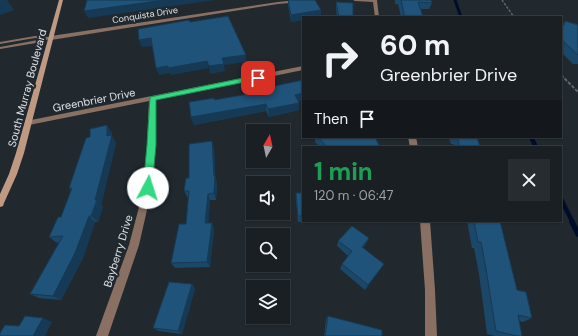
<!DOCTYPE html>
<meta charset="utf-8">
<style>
body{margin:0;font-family:"DM Sans",sans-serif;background:#262c30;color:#f1f3f6;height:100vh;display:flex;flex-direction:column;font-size:15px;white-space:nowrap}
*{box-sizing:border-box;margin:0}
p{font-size:13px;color:#9fa2a6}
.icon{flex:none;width:22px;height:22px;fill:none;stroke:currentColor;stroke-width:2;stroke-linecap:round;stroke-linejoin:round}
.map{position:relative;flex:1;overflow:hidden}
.side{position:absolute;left:302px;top:146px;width:260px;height:76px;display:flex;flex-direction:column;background:#191f23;border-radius:0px;box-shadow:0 1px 3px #0004,0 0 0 1px #373d41}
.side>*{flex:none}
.banner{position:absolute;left:302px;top:16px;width:260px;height:122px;border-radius:0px;box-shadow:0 1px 3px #0004,0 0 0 1px #373d41;background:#191f23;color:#f1f3f6;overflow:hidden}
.needle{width:26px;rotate:9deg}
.controls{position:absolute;left:246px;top:124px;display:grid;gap:8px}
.controls a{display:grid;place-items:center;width:44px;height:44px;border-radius:0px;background:#191f23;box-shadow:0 1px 3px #0004,0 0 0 1px #373d41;font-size:20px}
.pin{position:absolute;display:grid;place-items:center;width:34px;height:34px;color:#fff;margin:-17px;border-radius:8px;box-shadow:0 2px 6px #0006}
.me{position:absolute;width:44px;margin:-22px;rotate:5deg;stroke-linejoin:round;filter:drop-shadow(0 0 3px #0008)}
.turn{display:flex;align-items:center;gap:14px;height:84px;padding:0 12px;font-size:18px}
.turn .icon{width:52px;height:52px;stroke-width:2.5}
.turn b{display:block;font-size:28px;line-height:34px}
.then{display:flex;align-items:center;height:38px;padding:0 12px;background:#0003;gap:8px;font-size:15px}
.round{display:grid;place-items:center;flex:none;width:42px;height:42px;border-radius:0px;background:#262c30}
.head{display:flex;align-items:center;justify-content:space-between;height:68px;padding:0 12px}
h1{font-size:24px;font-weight:800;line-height:30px;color:#1e9e55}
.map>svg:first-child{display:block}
</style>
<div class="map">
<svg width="578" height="336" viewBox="0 0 578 336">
<rect width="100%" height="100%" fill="#21292f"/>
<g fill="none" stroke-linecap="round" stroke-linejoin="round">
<path stroke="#000d2a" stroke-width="3" d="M455 0 461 17"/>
<path stroke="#000d2a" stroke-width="4.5" d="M531 137 536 147
M561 199 573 223"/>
<path stroke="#000d2a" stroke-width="5.5" d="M572 222 578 234"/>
<path stroke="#5e656b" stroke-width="1.5" stroke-dasharray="2.5 1.5" stroke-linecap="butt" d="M502 0 514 17"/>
<path stroke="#5e656b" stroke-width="2" stroke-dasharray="3.5 1.5" stroke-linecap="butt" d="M561 75 578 92"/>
<path fill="#897062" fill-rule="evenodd" d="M35 36 49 37H51L53 38 36 43 0 49V47L43 39 35 38 0 44V42Z"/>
<path fill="#897062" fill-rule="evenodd" d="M297 0H315L313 1 278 4 51 40 48 38 51 36 278 2Z
M353 0H377L379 17H375L373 2 355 1Z
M303 66V70L155 100V145L152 188 139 245 108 336H96L129 245 144 188 147 145 149 101 29 125H26L25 123 26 121Z
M408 137H416L418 147H410Z
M420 221H430L435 290 437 336H425V290Z"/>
<path fill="#c09983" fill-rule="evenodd" d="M59 0H63L24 153 17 174 4 203 3 206 0 207V194L9 174 16 153Z"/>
</g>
<path fill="#1b4768" d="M288 0 321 10V17H303V20L291 22 288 5Z
M395 0H431L432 3 429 9H421L423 17H401L398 4H395Z
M336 2 353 17H337L336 9Z
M565 21 578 24V64H573L561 52V25H562Z
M303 80V100L299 101V110L269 117 266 111 194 125 191 117 214 100 265 91V88Z
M112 133V136L116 143 101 205 103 207 98 222H95L83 258 61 300 39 298 30 294 59 242 57 243 49 237 61 217 71 190 69 188 90 137Z
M315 137H362V139L380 147H320L315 142Z
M446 137H477L480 147H454L453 144H451L449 138H446Z
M214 148 215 177 217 183 216 200H210L208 223H212L214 229 210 267 175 268 171 263 186 224 188 198 184 191 189 178Z
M296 193H303V221H321L298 222 296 200Z
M467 221H500L517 290 532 318 523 322 519 321 522 336H495L487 334 479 274 474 248H472Z
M369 238 366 244 363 248 384 264 365 290 340 269 342 264 348 256 337 246 338 241Z
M192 284 195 289 182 334 159 331 153 328Z
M328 316 382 336H324L326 319Z"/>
<path fill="#163a55" d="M0 0H7L14 10 0 15Z
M165 0H215L88 18 84 11Z
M321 10V17H303V20L291 22V15Z
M151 38 154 46 142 47 139 40Z
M246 55V62L224 65 225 71 210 74 209 66 222 58Z
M207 61 209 68 171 75 170 73 159 75 156 68Z
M303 93V100L295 102V95Z
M299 103V110L269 117 268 109Z
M266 104V111L194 125 191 117Z
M107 125 112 133V136L116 143 101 205 103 207 98 222 91 216 107 136Z
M212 141 214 148 215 177 217 183 216 200 214 193Z
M208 194 210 200 208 229 205 223Z
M89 216 95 222 83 258 61 300 53 296Z
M212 223 214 229 210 267 207 262Z
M369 238 366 244 359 252 362 247Z
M384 264 381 269 365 290 368 285Z
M192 284 195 289 182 334 178 331Z
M43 318 52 322 45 336H33Z"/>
<path fill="#1f5379" stroke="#163a55" d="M87 0H165L84 11Z
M288 0H315L321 10 291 15Z
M401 0H431L432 3 418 2 423 17H405Z
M336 2 353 3V17H339Z
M228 16 246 55 222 58 224 64 209 66 207 61 168 68V66L156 68 151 38 139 40 138 29 189 20 190 22Z
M565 21 578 25V55L561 39V25H564Z
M303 80V93L295 95 299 103 268 109 266 104 191 117 189 102 214 98V100L266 91 265 88Z
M107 125V136L112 135 95 200H97L91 216H89L75 253 53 296 30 294 63 236 49 237 58 217H61L72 188H69L86 138 90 137V129Z
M318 137H362V139L375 137 380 147H327Z
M457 137H477L480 147H460Z
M212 141 214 176H215L214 193 208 194 205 223H212L207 262 171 263 179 224H186L189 191H184L186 178H189V144Z
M296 193H303V216H298Z
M474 221H500L517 290 526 292 532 318 518 315 522 336H517L496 331 486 269 481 242H478Z
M352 226 369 238 362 247 384 264 368 285 342 264 352 251 338 241Z
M169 282 192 284 178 331 153 328Z
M25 316 43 318 33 336H0V333L5 325 19 326Z
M328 316 382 330V336H325Z"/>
<path fill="#33d882" stroke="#218c54" d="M258 75 261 78 260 79 156 100V145L152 188 151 191H144L143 188 147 145 150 97Z"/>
<g text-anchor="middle" stroke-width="4" stroke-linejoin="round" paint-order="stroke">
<g font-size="9" fill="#dde2e7" stroke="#21292f">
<text transform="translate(145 15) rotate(-9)" y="3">Conquista Drive</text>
</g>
<g font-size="11" fill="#dde2e7" stroke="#21292f">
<text transform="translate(27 88) rotate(-75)" y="4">South Murray Boulevard</text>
<text transform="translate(94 100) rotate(-11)" y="4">Greenbrier Drive</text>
<text transform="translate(118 251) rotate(-73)" y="4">Bayberry Drive</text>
</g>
</g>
</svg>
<div class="controls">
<a><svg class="needle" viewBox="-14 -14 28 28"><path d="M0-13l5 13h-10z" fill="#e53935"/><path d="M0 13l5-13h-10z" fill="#9fa2a6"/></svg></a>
<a><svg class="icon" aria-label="sound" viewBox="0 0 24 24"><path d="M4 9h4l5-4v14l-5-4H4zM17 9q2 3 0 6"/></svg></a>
<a><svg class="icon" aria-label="search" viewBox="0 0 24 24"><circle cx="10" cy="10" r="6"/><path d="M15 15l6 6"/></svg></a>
<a><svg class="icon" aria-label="layers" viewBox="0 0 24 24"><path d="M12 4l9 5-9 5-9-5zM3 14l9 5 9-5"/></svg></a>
</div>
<div class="pin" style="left:258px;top:78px;background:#d93025"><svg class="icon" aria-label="arrive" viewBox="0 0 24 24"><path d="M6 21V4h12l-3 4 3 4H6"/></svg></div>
<svg class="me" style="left:148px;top:188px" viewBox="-20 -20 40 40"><circle r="19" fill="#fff"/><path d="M0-13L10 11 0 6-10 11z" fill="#33d882"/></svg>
<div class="banner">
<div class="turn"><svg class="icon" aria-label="right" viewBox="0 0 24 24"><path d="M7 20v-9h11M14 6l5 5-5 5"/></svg><div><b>60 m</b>Greenbrier Drive</div></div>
<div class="then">Then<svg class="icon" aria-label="arrive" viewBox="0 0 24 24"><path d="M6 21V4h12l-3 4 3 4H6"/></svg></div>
</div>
<section class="side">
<div class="head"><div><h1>1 min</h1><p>120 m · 06:47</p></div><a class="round"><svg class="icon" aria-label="close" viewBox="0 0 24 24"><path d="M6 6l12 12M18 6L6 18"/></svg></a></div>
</section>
</div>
